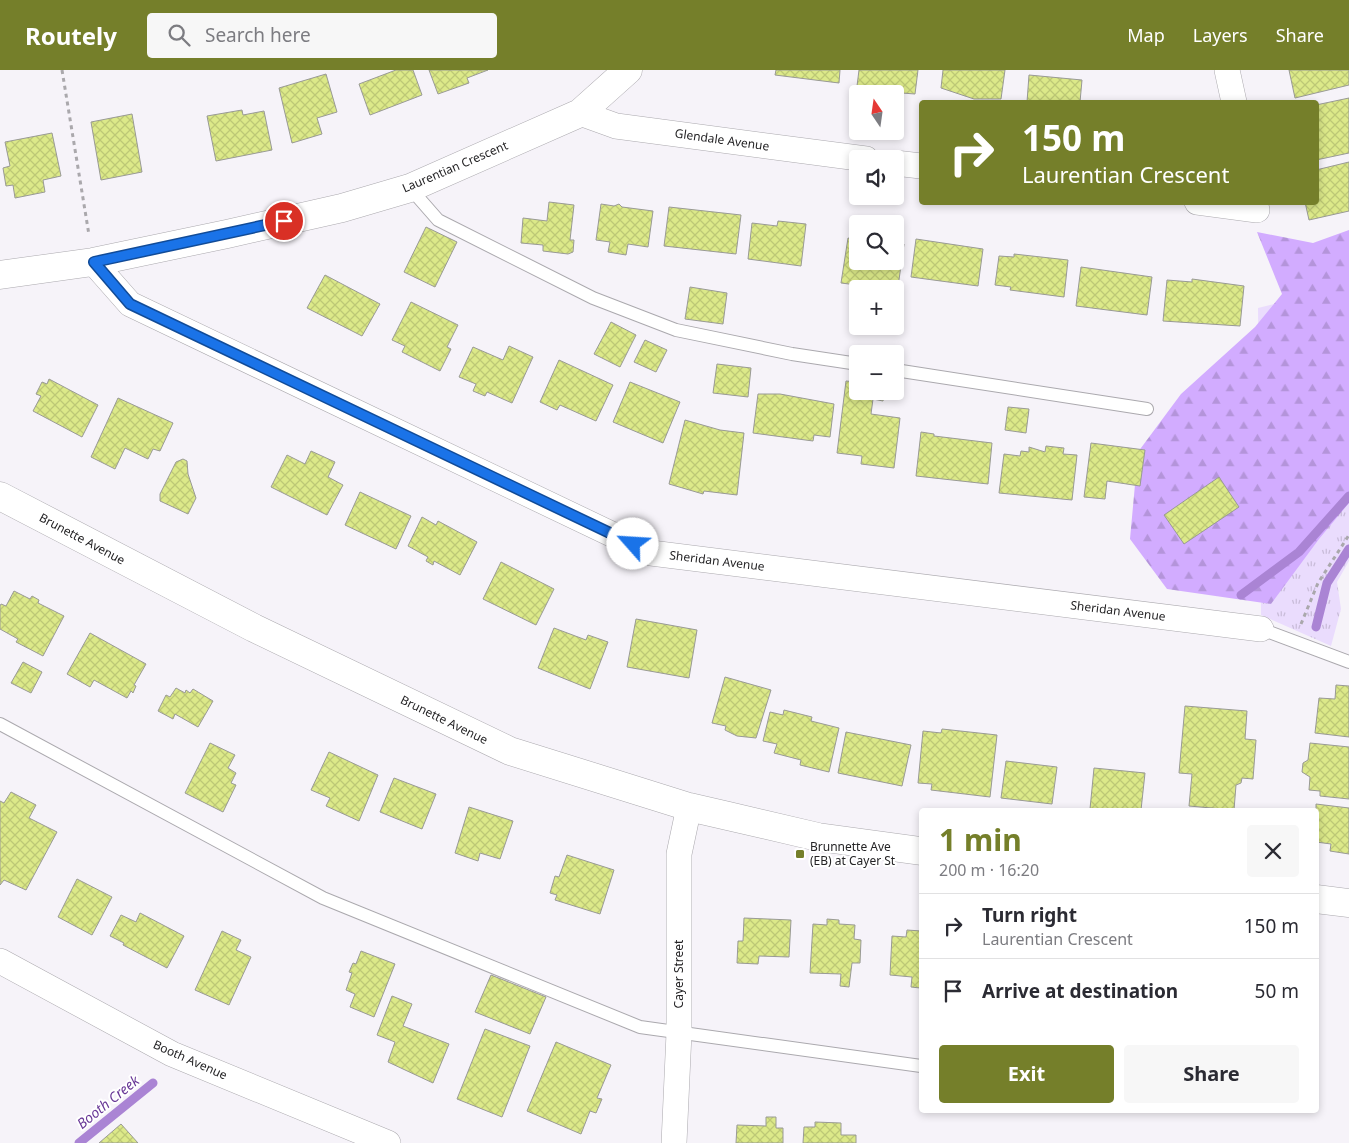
<!DOCTYPE html>
<meta charset="utf-8">
<style>
body{margin:0;font-family:"Noto Sans",sans-serif;background:#f7f7f7;color:#2b2b33;height:100vh;display:flex;flex-direction:column;font-size:19px;white-space:nowrap}
*{box-sizing:border-box;margin:0}
p{font-size:16px;color:#7c7c81}
.icon{flex:none;width:28px;height:28px;fill:none;stroke:currentColor;stroke-width:2;stroke-linecap:round;stroke-linejoin:round}
.map{position:relative;flex:1;overflow:hidden}
.drawer{position:absolute;left:919px;top:738px;width:400px;height:305px;display:flex;flex-direction:column;background:#fff;border-radius:5px;box-shadow:0 2px 8px #0003}
.drawer>*{flex:none}
.banner{position:absolute;left:919px;top:30px;width:400px;height:105px;border-radius:5px;box-shadow:0 2px 8px #0003;background:#757f2a;color:#fff;overflow:hidden}
.needle{width:32px;rotate:347deg}
.controls{position:absolute;left:849px;top:15px;display:grid;gap:10px}
.controls a{display:grid;place-items:center;width:55px;height:55px;border-radius:5px;background:#fff;box-shadow:0 2px 8px #0003;font-size:25px}
.pin{position:absolute;display:grid;place-items:center;width:42px;height:42px;color:#fff;margin:-21px;border:2px solid #fff;border-radius:50%;box-shadow:0 1px 5px #0007}
.me{position:absolute;width:55px;margin:-28px;rotate:296deg;stroke-linejoin:round;filter:drop-shadow(0 0 4px #0008)}
.turn{display:flex;align-items:center;gap:18px;height:105px;padding:0 20px;font-size:22px}
.turn .icon{width:65px;height:65px;stroke-width:2.5}
.turn b{display:block;font-size:35px;line-height:42px}
.round{display:grid;place-items:center;flex:none;width:52px;height:52px;border-radius:5px;background:#f7f7f7}
.head{display:flex;align-items:center;justify-content:space-between;height:85px;padding:0 20px}
h1{font-size:30px;font-weight:700;line-height:38px;color:#757f2a}
.primary-button{display:flex;gap:10px;margin-top:auto;padding:10px 20px}
.primary-button a{flex:1;height:58px;border-radius:5px;background:#757f2a;color:#fff;font-size:20px;font-weight:700;line-height:58px;text-align:center}
.primary-button a+a{background:#f7f7f7;color:#2b2b33}
ul{padding:0;list-style:none}
li{display:flex;align-items:center;gap:15px;height:65px;padding:0 20px;border-top:1px solid #e1e1e2}
li div{flex:1}
li b{display:block;font-size:19px}
li em{font-style:normal}
header{display:flex;align-items:center;gap:30px;box-sizing:border-box;height:70px;padding:0 25px;background:#757f2a;color:#fff}
header strong{font-size:24px}
nav{display:flex;gap:28px;margin-inline-start:auto;font-size:18px}
.search{width:350px;height:45px;background:#f7f7f7;display:flex;align-items:center;gap:12px;box-sizing:border-box;padding:0 18px;border-radius:5px;color:#7c7c81;font-size:19px}
.map>svg:first-child{display:block}
</style>
<header>
<strong>Routely</strong>
<div class="search"><svg class="icon" aria-label="search" viewBox="0 0 24 24"><circle cx="10" cy="10" r="6"/><path d="M15 15l6 6"/></svg>Search here</div>
<nav><a>Map</a><a>Layers</a><a>Share</a></nav>
</header>
<div class="map">
<svg width="1349" height="1073" viewBox="0 0 1349 1073">
<defs>
<pattern id="grass-tufts" width="24" height="20" patternUnits="userSpaceOnUse" patternTransform="scale(1.25)"><rect width="24" height="20" fill="#eadcfd"/><path d="M3 7l-1-3M5 7V3M7 7l1-3M15 17l-1-3M17 17v-4M19 17l1-3" fill="none" stroke="#c9bcd9"/></pattern>
<pattern id="forest-firs" width="22" height="20" patternUnits="userSpaceOnUse" patternTransform="scale(1.25)"><rect width="22" height="20" fill="#d2acff"/><path d="M5 1l3.5 6h-7zM16 11l3.5 6h-7z" fill="#b494da"/></pattern>
<pattern id="building-cross-hatch" width="8" height="8" patternUnits="userSpaceOnUse" patternTransform="scale(1.25)"><rect width="8" height="8" fill="#dce989"/><path d="M0 0l8 8M0 8l8-8" fill="none" stroke="#bdc876"/></pattern>
</defs>
<rect width="100%" height="100%" fill="#f6f3f9"/>
<path fill="url(#grass-tufts)" d="M1349 195V491L1337 512 1341 539 1331 576 1261 545 1258 238 1299 228Z"/>
<path fill="url(#forest-firs)" d="M1349 160V433L1319 469 1271 534 1167 519 1130 469 1138 382 1181 324 1255 257 1282 224 1257 162 1313 173Z"/>
<g fill="none" stroke-linecap="round" stroke-linejoin="round">
<path stroke="#aa84d4" stroke-width="9" d="M1241 525 1299 482 1349 426
M1316 557 1327 513 1349 479
M79 1073 153 1013"/>
</g>
<path fill="url(#building-cross-hatch)" stroke="#999a95" d="M396 0H413L422 25 370 45 359 14Z
M429 0H488L467 8 469 13 438 24Z
M776 0H840L839 13 775 5Z
M859 0H918L915 24 876 21 877 18 857 16Z
M943 0H1005L1001 29H974L941 18Z
M1289 0H1349V15L1295 28Z
M326 4 337 42 317 48 322 64 292 73 279 18Z
M1029 5 1082 10 1080 32H1027Z
M1349 28V83L1316 90V35Z
M242 40 243 45 264 41 272 80 216 91 207 46Z
M132 44 142 102 101 110 91 52Z
M52 63 61 106 43 110 45 122 15 128 13 115 6 116 3 98 10 96 5 72Z
M1349 92V141L1309 150 1305 132H1316V100Z
M549 132 574 135 570 170H574L573 182 568 184 543 181V175L521 173 523 148 547 151Z
M601 134 614 136 619 134 622 137 653 141 648 177 628 174 626 185 608 182 610 172 596 170Z
M669 137 741 145 736 184 664 176Z
M778 151 806 154 801 196 748 189 752 153 777 156Z
M426 157 457 172 435 217 404 202Z
M848 168 858 170V191H895V172L904 174 898 217 873 213V217L841 213Z
M916 169 983 179 978 216 911 207Z
M1014 184 1068 190 1064 227 1010 220 1011 217 995 215 999 186 1014 187Z
M1081 197 1152 207 1147 245 1076 236Z
M325 205 380 234 362 266 307 238Z
M1192 209 1244 216 1240 256 1163 251 1167 210 1192 212Z
M690 217 727 223 723 254 685 249Z
M411 232 458 255 447 277 451 279 440 301 402 282 405 276 392 270Z
M611 252 636 265 620 297 594 284Z
M645 270 667 280 656 302 634 292Z
M509 276 533 287 512 333 487 322 485 326 473 321 476 314 459 307 473 277 503 290Z
M559 290 613 315 596 351 560 335 557 340 540 332Z
M717 294 751 298 748 327 713 323Z
M49 309 98 335 82 367 33 341 41 326 36 324 42 312 47 314Z
M846 311 858 312V321H885L883 331 873 329 871 344 900 348 894 398 861 394 862 386 837 383Z
M630 312 680 332 663 373 613 352Z
M758 324H780L834 334 830 367 814 365 813 371 753 363Z
M118 328 173 353 160 381 153 379 148 389 125 378 115 399 91 387Z
M1008 337 1029 339 1026 363 1005 360Z
M685 350 720 360 744 363 737 425 704 421 703 424 669 414Z
M921 362 934 364V366L992 373 988 414 916 406Z
M1091 373 1145 380 1140 416 1107 411 1105 429 1084 427Z
M1046 376 1064 378 1063 384 1077 385 1072 430 999 423 1004 384 1020 386 1021 381 1029 382V377L1045 382Z
M311 381 335 392 328 407 343 415 327 445 271 417 287 385 305 394Z
M183 389 187 391 188 404 196 428 188 444 160 431V424L176 392Z
M1219 407 1239 437 1184 474 1164 445Z
M360 422 411 446 396 479 345 455Z
M422 447 436 455 438 451 477 472 460 505 434 491 433 495 426 491 428 487 408 476Z
M501 492 554 519 536 555 483 529Z
M14 521 30 529 32 526 39 530 38 533 64 546 43 586 16 572 18 569 0 559V536L1 534 6 536Z
M636 549 697 560 689 608 627 597Z
M554 558 586 570 588 565 608 572 590 619 538 598Z
M90 563 146 594 134 615 136 616 133 623 131 621 127 628 94 610 90 617 67 604Z
M23 592 42 602 31 623 11 613Z
M725 607 771 620 756 668 737 666 725 660 726 656 712 653Z
M1336 615 1349 616V667L1315 663 1319 628 1335 629Z
M176 618 185 623 186 620 190 623 193 619 213 631 198 657 175 644 173 649 158 641 166 625 170 627Z
M1185 636 1247 641 1245 669 1256 670 1253 709 1242 708 1241 713 1236 715 1234 740 1189 736 1192 704 1179 703Z
M784 640 812 647 811 651 839 658 829 702 800 695 801 690 774 683 777 674 763 671 770 642 783 645Z
M942 659 997 665 990 727 931 720 932 714 918 713 923 661 941 663Z
M846 662 911 675 902 716 838 703Z
M210 673 235 685 228 698 236 703 231 713 236 715 223 742 185 723Z
M1310 673 1349 677V729L1320 726V721L1309 720 1310 707 1302 702 1303 693 1308 690Z
M329 682 378 705 359 751 326 736 330 728 311 720Z
M1006 691 1057 697 1052 734 1001 728Z
M1094 698 1145 703 1141 740 1090 739Z
M394 708 436 724 422 759 380 742Z
M11 722 36 735 29 748 57 762 26 820 4 810 0 815V731L4 733Z
M1316 734 1349 738V784L1330 781 1331 774 1316 772Z
M469 737 513 751 500 789 480 783 478 791 455 783Z
M567 785 614 800 600 844 555 830 557 825 550 823 555 806 559 807Z
M77 809 112 827 92 865 58 847Z
M140 843 184 866 167 898 123 875 124 873 110 866 121 845 136 852Z
M744 848 791 850 789 887 759 886 758 894 737 893 738 871H743Z
M827 849 839 850V854L855 855 854 869 861 870 860 893H852L849 917 840 916 841 904 810 903 813 854 827 855Z
M907 860 921 861 920 918 911 917 912 907 890 905 892 866 906 867Z
M222 861 241 870 236 880 251 887 229 935 195 920Z
M361 881 395 894 374 947 350 937 355 924 346 920 352 903 349 902 353 893 356 894Z
M491 905 546 927 530 964 475 942Z
M392 926 412 934 403 956 449 974 433 1013 388 992 395 972 377 965Z
M485 959 530 976 502 1047 457 1029Z
M556 972 611 995 597 1028 602 1029 596 1043 590 1041 581 1064 527 1041Z
M766 1047H776V1058H783V1073H736L737 1055 766 1056Z
M815 1052 841 1053V1065H856V1073H803L804 1057H815Z
M121 1054 138 1073H99Z"/>
<g fill="none" stroke-linecap="round" stroke-linejoin="round">
<defs>
<path id="lane" d="M410 118 438 150 593 228 676 260 792 284 858 294
M895 300 1147 339
M1261 559 1349 592
M0 654 323 828 640 957 921 996"/>
<path id="street" d="M1227 0 1234 32
M580 43 616 56 866 89
M895 93 921 96
M1197 132 1257 140 1255 132
M93 192 130 234 651 483 1261 559
M0 891 172 984 388 1073
M674 1073 679 963V784L689 737"/>
<path id="secondary" d="M0 205 93 192 227 164 342 138 410 118 580 43 628 0
M0 426 254 558 510 681 689 737 728 746 818 767 921 781
M1316 829 1349 833"/>
</defs>
<use href="#lane" stroke="#aba9ae" stroke-width="14"/>
<use href="#street" stroke="#aba9ae" stroke-width="26"/>
<use href="#secondary" stroke="#aba9ae" stroke-width="29"/>
<path stroke="#aaa8ac" stroke-width="3" stroke-dasharray="4 4" stroke-linecap="butt" d="M62 0 89 165
M1301 554 1318 513 1349 465"/>
<use href="#lane" stroke="#fff" stroke-width="12"/>
<use href="#street" stroke="#fff" stroke-width="25"/>
<use href="#secondary" stroke="#fff" stroke-width="28"/>
</g>
<g fill="none" stroke-linecap="round" stroke-linejoin="round">
<defs>
<path id="route" d="M284 151 94 192 130 234 633 474"/>
</defs>
<use href="#route" stroke="#114b97" stroke-width="12"/>
<use href="#route" stroke="#1a73e8" stroke-width="9"/>
</g>
<rect fill="#757f2a" stroke="#fff" stroke-width="2" x="795" y="779" width="10" height="10" rx="2.5"/>
<g text-anchor="middle" stroke-width="4" stroke-linejoin="round" paint-order="stroke">
<g font-size="12" fill="#242325" stroke="#fff">
<text transform="translate(722 70) rotate(8)" y="4">Glendale Avenue</text>
<text transform="translate(455 97) rotate(-23)" y="4">Laurentian Crescent</text>
<text transform="translate(82 469) rotate(28)" y="4">Brunette Avenue</text>
<text transform="translate(717 491) rotate(7)" y="4">Sheridan Avenue</text>
<text transform="translate(1118 541) rotate(7)" y="4">Sheridan Avenue</text>
<text transform="translate(444 650) rotate(26)" y="4">Brunette Avenue</text>
<text transform="translate(679 904) rotate(-90)" y="4">Cayer Street</text>
<text transform="translate(190 990) rotate(24)" y="4">Booth Avenue</text>
</g>
<g font-size="12" fill="#242325" stroke="#fff" text-anchor="start">
<text x="810" y="781">Brunnette Ave<tspan x="810" dy="14">(EB) at Cayer St</tspan></text>
</g>
<g font-size="14" font-style="italic" fill="#683796" stroke="#fff">
<text transform="translate(108 1032) rotate(-39)" y="5">Booth Creek</text>
</g>
</g>
</svg>
<div class="controls">
<a><svg class="needle" viewBox="-14 -14 28 28"><path d="M0-13l5 13h-10z" fill="#e53935"/><path d="M0 13l5-13h-10z" fill="#7c7c81"/></svg></a>
<a><svg class="icon" aria-label="sound" viewBox="0 0 24 24"><path d="M4 9h4l5-4v14l-5-4H4zM17 9q2 3 0 6"/></svg></a>
<a><svg class="icon" aria-label="search" viewBox="0 0 24 24"><circle cx="10" cy="10" r="6"/><path d="M15 15l6 6"/></svg></a>
<a>+</a>
<a>−</a>
</div>
<div class="pin" style="left:284px;top:151px;background:#d93025"><svg class="icon" aria-label="arrive" viewBox="0 0 24 24"><path d="M6 21V4h12l-3 4 3 4H6"/></svg></div>
<svg class="me" style="left:633px;top:474px" viewBox="-20 -20 40 40"><circle r="19" fill="#fff"/><path d="M0-13L10 11 0 6-10 11z" fill="#1a73e8"/></svg>
<div class="banner">
<div class="turn"><svg class="icon" aria-label="right" viewBox="0 0 24 24"><path d="M7 20v-9h11M14 6l5 5-5 5"/></svg><div><b>150 m</b>Laurentian Crescent</div></div>
</div>
<section class="drawer">
<div class="head"><div><h1>1 min</h1><p>200 m · 16:20</p></div><a class="round"><svg class="icon" aria-label="close" viewBox="0 0 24 24"><path d="M6 6l12 12M18 6L6 18"/></svg></a></div>
<ul>
<li><svg class="icon" aria-label="right" viewBox="0 0 24 24"><path d="M7 20v-9h11M14 6l5 5-5 5"/></svg><div><b>Turn right</b><p>Laurentian Crescent</p></div><em>150 m</em></li>
<li><svg class="icon" aria-label="arrive" viewBox="0 0 24 24"><path d="M6 21V4h12l-3 4 3 4H6"/></svg><div><b>Arrive at destination</b></div><em>50 m</em></li>
</ul>
<div class="primary-button"><a>Exit</a><a>Share</a></div>
</section>
</div>
